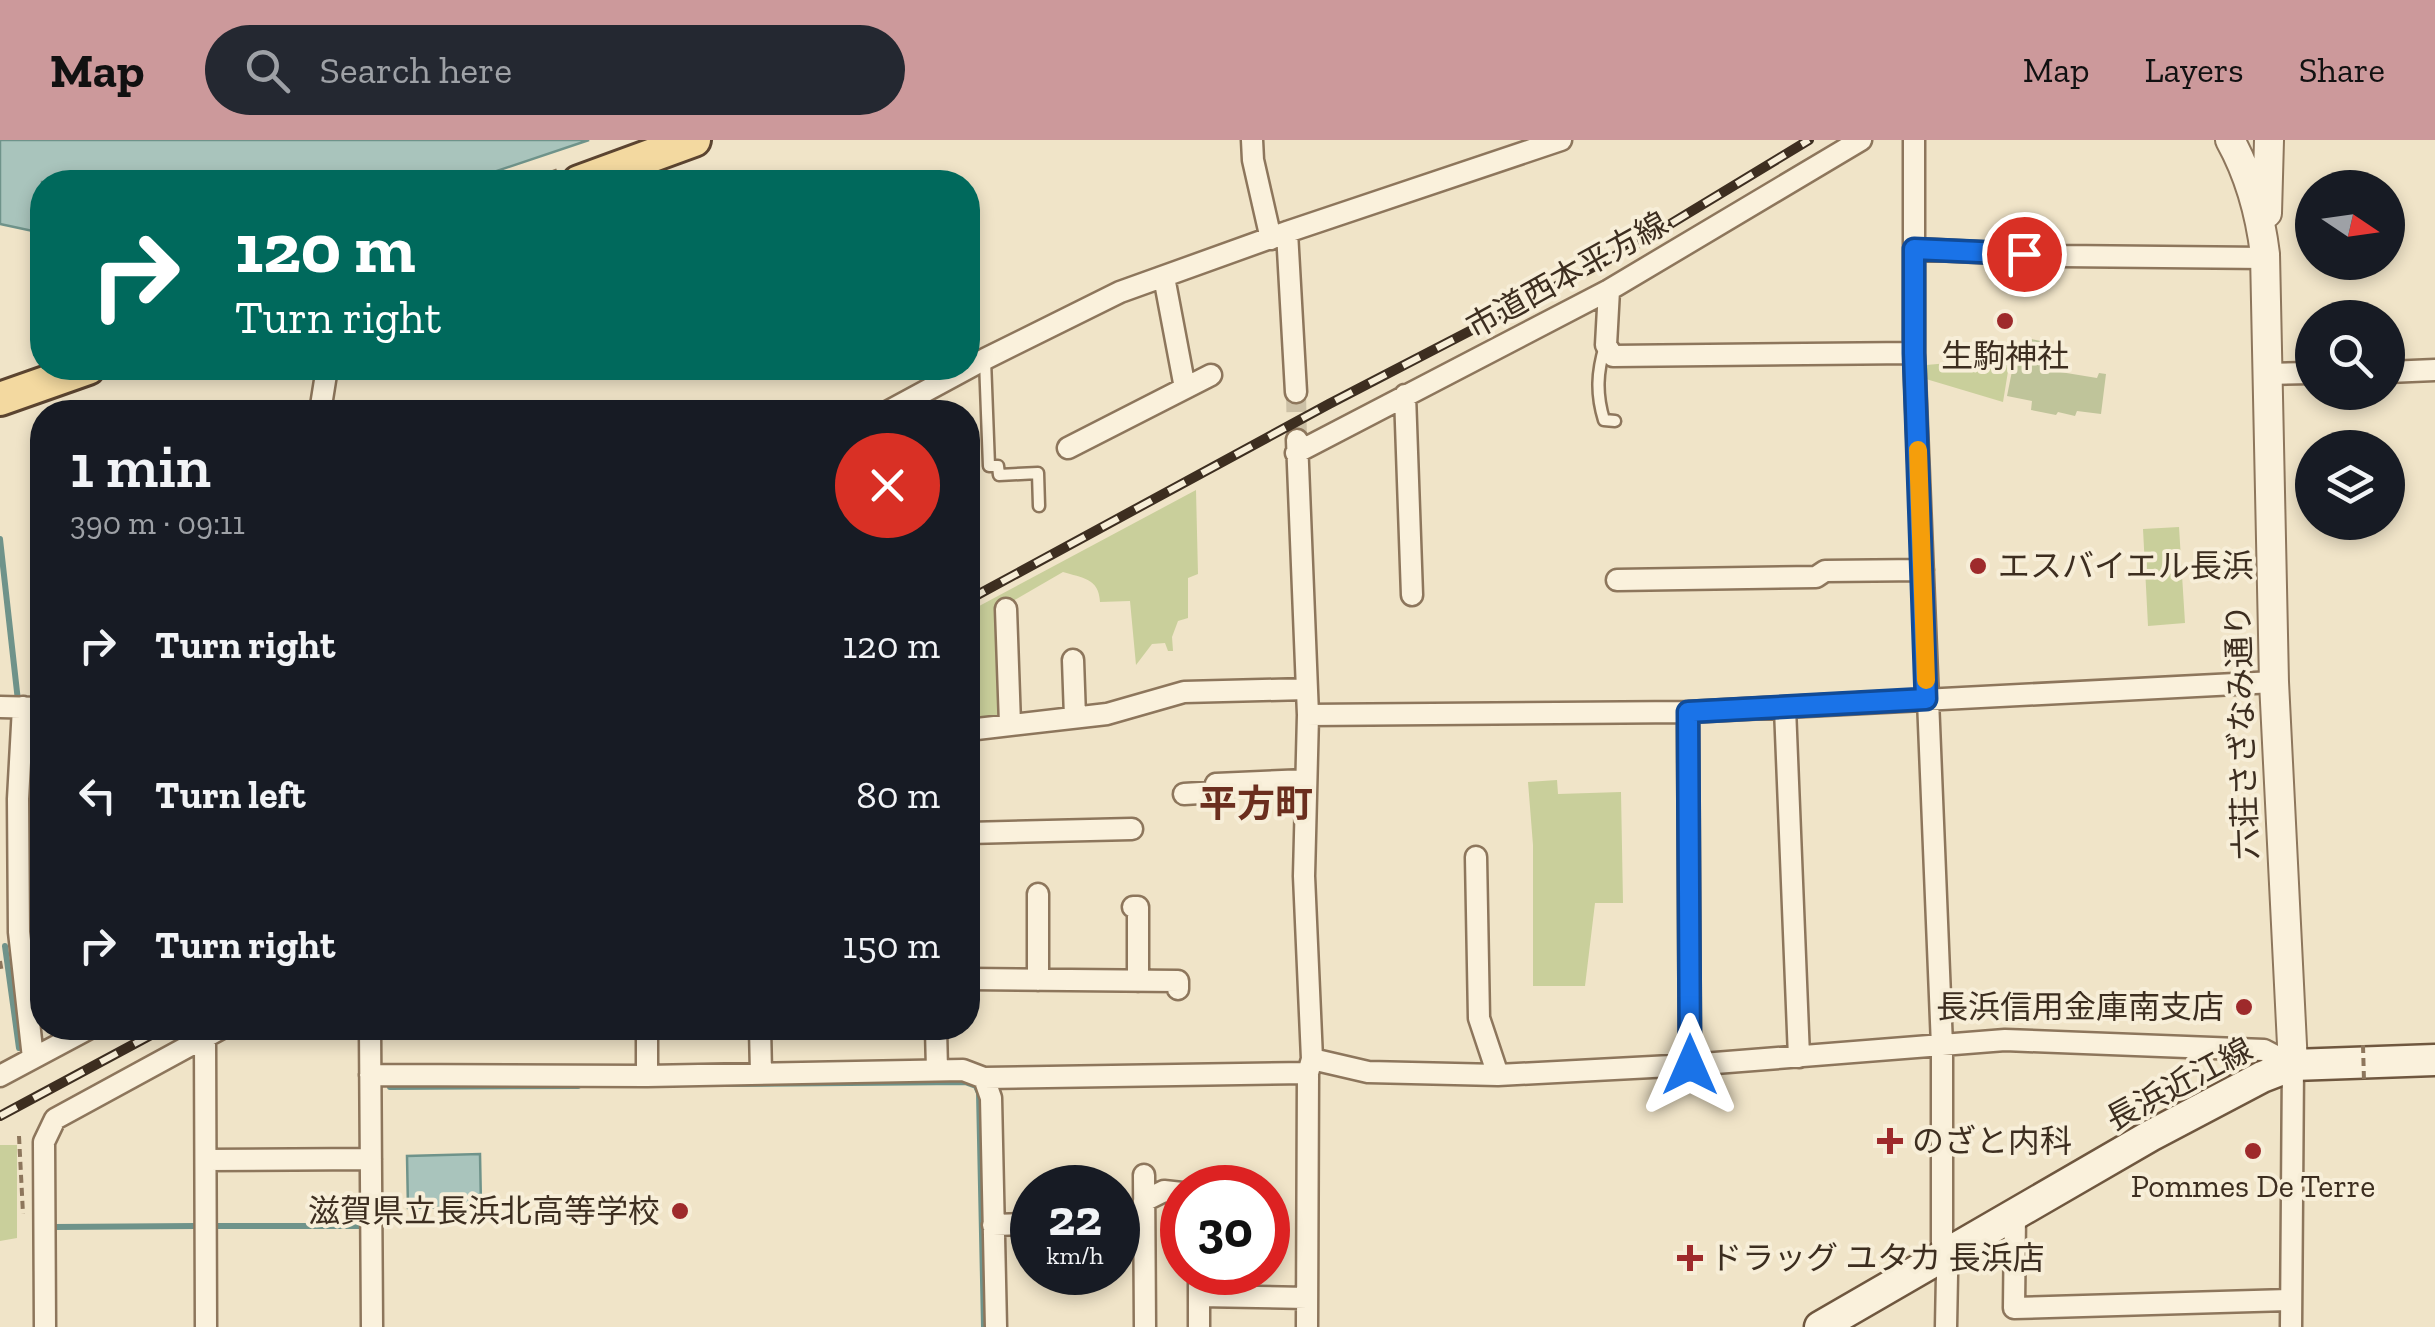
<!DOCTYPE html>
<meta charset="utf-8">
<style>
body{margin:0;font-family:"Zilla Slab","Noto Sans JP",serif;background:#242831;color:#f1f3f6;height:100vh;display:flex;flex-direction:column;font-size:38px;white-space:nowrap}
*{box-sizing:border-box;margin:0}
p{font-size:32px;color:#9ea1a6}
.icon{flex:none;width:55px;height:55px;fill:none;stroke:currentColor;stroke-width:2;stroke-linecap:round;stroke-linejoin:round}
.map{position:relative;flex:1;overflow:hidden}
.side{position:absolute;left:30px;top:260px;width:950px;height:640px;display:flex;flex-direction:column;background:#171b24;border-radius:40px;box-shadow:0 5px 15px #0003}
.side>*{flex:none}
.hud{position:absolute;left:30px;top:30px;width:950px;height:210px;border-radius:40px;box-shadow:0 5px 15px #0003;background:#00695c;color:#fff;overflow:hidden}
.needle{width:65px;rotate:103deg}
.controls{position:absolute;left:2295px;top:30px;display:grid;gap:20px}
.controls a{display:grid;place-items:center;width:110px;height:110px;border-radius:50%;background:#171b24;box-shadow:0 5px 15px #0003;font-size:50px}
.speed{position:absolute;left:1010px;top:1025px;display:flex;gap:20px;font-size:50px;font-weight:700;text-align:center}
.speed>*{display:grid;place-content:center;width:130px;height:130px;border-radius:50%;background:#171b24;box-shadow:0 5px 15px #0003;line-height:1}
.speed small{font-size:25px;font-weight:400}
.speed .limit{border:15px solid #d22;background:#fff;color:#111}
.pin{position:absolute;display:grid;place-items:center;width:85px;height:85px;color:#fff;margin:-42px;border:5px solid #fff;border-radius:50%;box-shadow:0 2px 10px #0007}
.me{position:absolute;width:110px;margin:-55px;rotate:0deg;stroke-linejoin:round;filter:drop-shadow(0 0 8px #0008)}
.turn{display:flex;align-items:center;gap:35px;height:210px;padding:0 40px;font-size:45px}
.turn .icon{width:130px;height:130px;stroke-width:2.5}
.turn b{display:block;font-size:70px;line-height:85px}
.round{display:grid;place-items:center;flex:none;width:105px;height:105px;border-radius:52px;background:#242831}
.head{display:flex;align-items:center;justify-content:space-between;height:170px;padding:0 40px}
h1{font-size:60px;font-weight:600;line-height:75px}
ul{padding:0;list-style:none}
li{display:flex;align-items:center;gap:30px;height:150px;padding:0 40px}
li div{flex:1}
li b{display:block;font-size:38px}
li em{font-style:normal}
header{display:flex;align-items:center;gap:60px;box-sizing:border-box;height:140px;padding:0 50px;background:#cc999b;color:#111}
header strong{font-size:48px}
nav{display:flex;gap:55px;margin-inline-start:auto;font-size:35px}
.search{width:700px;height:90px;background:#242831;display:flex;align-items:center;gap:25px;box-sizing:border-box;padding:0 35px;border-radius:55px;color:#9ea1a6;font-size:38px}
.map>svg:first-child{display:block}
</style>
<header>
<strong>Map</strong>
<div class="search"><svg class="icon" aria-label="search" viewBox="0 0 24 24"><circle cx="10" cy="10" r="6"/><path d="M15 15l6 6"/></svg>Search here</div>
<nav><a>Map</a><a>Layers</a><a>Share</a></nav>
</header>
<div class="map">
<svg width="2435" height="1187" viewBox="0 0 2435 1187">
<rect width="100%" height="100%" fill="#f0e4c8"/>
<path fill="#c9cf9b" d="M1979 206 2012 207 2003 262 1926 239V225L1972 221Z
M1196 350 1198 434 1188 438V478L1178 481 1172 497 1173 511H1168L1165 503 1152 504 1136 525 1130 461 1100 462C1099 438 1082 438 1063 432L999 469 1001 577 968 578V472Z
M2179 387 2185 483 2148 486 2143 389Z
M1557 640 1558 654 1621 652 1623 763H1595L1585 846H1533V705L1528 642Z
M17 1005V1098L0 1101V1005Z"/>
<path fill="#bfc49a" d="M2031 199 2041 201 2038 219 2043 221 2042 229 2097 238 2099 233 2106 234 2101 274 2077 271 2075 276 2058 272 2056 275 2031 270 2032 261 2007 256 2014 221H2019L2022 209 2028 211Z"/>
<path fill="#a9c4bc" stroke="#6f938a" stroke-width="2.5" d="M0 0H589L464 42H42V93L0 84Z
M480 1014 481 1066 408 1068 407 1016Z"/>
<g fill="none" stroke-linecap="round" stroke-linejoin="round">
<path stroke="#6f938a" stroke-width="6" d="M0 399 18 561
M5 806 19 908
M725 944 965 942 976 946 979 953 984 1187
M390 947 578 946
M215 1086H361
M54 1087 196 1086"/>
<path stroke="#ccc0a6" stroke-width="20" stroke-dasharray="20 10" stroke-linecap="butt" d="M1296 252 1297 300"/>
<defs>
<path id="service" d="M1605 206C1597 232 1596 254 1604 280L1615 281
M985 220 989 326H998L999 335 1038 333 1039 366"/>
<path id="minor" d="M1252 0 1253 20 1271 99
M1914 0V213L1942 906V1102L1947 1135 1946 1187
M1287 92 1296 252
M1914 109 2060 116 2266 118
M1164 137 1185 248
M1609 150 1606 205 1613 216 1914 213
M2388 232 2435 230
M2266 234 2312 233
M1405 255 1412 455
M320 272 327 228
M887 272 985 219 1120 152 1287 92 1561 0
M1297 300 1308 575 1304 736 1312 919 1308 933 1307 1187
M1068 308 1211 235
M1296 313 1609 150 1861 0
M1617 440 1816 437 1825 431 1923 430
M1006 469 1010 584
M1073 520 1075 577
M0 567 42 568
M23 567 18 659 19 792 33 918
M1785 568 1799 917
M1688 572 1690 925
M1308 575 1688 572 2274 542
M968 590 1107 574 1184 552 1306 549
M1184 654 1217 652 1216 644 1306 640
M968 693 1132 689
M1476 717 1479 878 1498 935
M1133 767H1138V841
M968 839 1178 841V849
M1038 840V754
M370 888 372 1187
M647 888V936L963 930 984 938 991 958 996 1187
M760 888 761 933
M936 888 937 930
M205 897 206 1187
M1312 919 1368 932 1498 935 1690 925 2005 900 2264 910 2293 925 2291 1187
M370 935 647 936
M0 936 90 888
M984 938 1308 933
M206 1020 371 1019
M1144 1035 1145 1187
M1144 1061 1164 1051 1182 1053
M2015 1075 2014 1168 2291 1160
M1118 1083H1144
M993 1085 1032 1084
M1199 1132V1187
M1199 1156 1307 1158
M45 1187 44 1002 55 979 222 888"/>
<path id="tertiary" d="M2230 0C2250 36 2260 73 2265 114L2274 542 2293 925
M2267 73 2269 0"/>
<path id="secondary" d="M1820 1187 2150 996 2262 937 2293 925 2435 920"/>
<path id="primary" d="M579 42 694 0
M0 259 88 228"/>
</defs>
<use href="#service" stroke="#8d765c" stroke-width="15"/>
<use href="#minor" stroke="#8d765c" stroke-width="25"/>
<use href="#tertiary" stroke="#8d765c" stroke-width="32"/>
<use href="#secondary" stroke="#6f573f" stroke-width="35"/>
<use href="#primary" stroke="#5b4430" stroke-width="38"/>
<path stroke="#8d765c" stroke-width="4" stroke-dasharray="8 5" stroke-linecap="butt" d="M525 42 558 30
M0 821 2 833
M19 996 23 1074"/>
<use href="#service" stroke="#faf1dc" stroke-width="10"/>
<use href="#minor" stroke="#faf1dc" stroke-width="20"/>
<use href="#tertiary" stroke="#faf1dc" stroke-width="28"/>
<use href="#secondary" stroke="#faf1dc" stroke-width="30"/>
<use href="#primary" stroke="#f3d9a0" stroke-width="32"/>
<defs>
<path id="rail" d="M968 460 1329 264 1634 106 1809 0
M0 976 164 888"/>
</defs>
<use href="#rail" stroke="#3d2e20" stroke-width="10"/>
<use href="#rail" stroke="#f7eed8" stroke-width="6" stroke-dasharray="19" stroke-linecap="butt"/>
<path stroke="#8d765c" stroke-width="4" stroke-dasharray="8 5" stroke-linecap="butt" d="M2363 905 2364 941"/>
</g>
<g fill="none" stroke-linecap="round" stroke-linejoin="round">
<defs>
<path id="route" d="M1690 925 1688 572 1926 559 1914 213V109L2024 114"/>
</defs>
<use href="#route" stroke="#114b97" stroke-width="25"/>
<use href="#route" stroke="#1a73e8" stroke-width="18"/>
<path stroke="#f59e0b" stroke-width="18" d="M1918 310 1926 540"/>
</g>
<g fill="#9e2a2b" stroke="#f7eed8" stroke-width="4">
<circle cx="2005" cy="181" r="10"/>
<circle cx="1978" cy="426" r="10"/>
<circle cx="2244" cy="867" r="10"/>
<path d="M1885 986h10v10h10v10h-10v10h-10v-10h-10v-10h10z"/>
<circle cx="2253" cy="1011" r="10"/>
<circle cx="680" cy="1071" r="10"/>
<path d="M1685 1103h10v10h10v10h-10v10h-10v-10h-10v-10h10z"/>
</g>
<g text-anchor="middle" stroke-width="8" stroke-linejoin="round" paint-order="stroke">
<g font-size="32" fill="#3d2e20" stroke="#f7eed8">
<text transform="translate(1567 135) rotate(-29)" y="11">市道西本平方線</text>
<text transform="translate(2242 592) rotate(-92)" y="11">六荘さざなみ通り</text>
<text transform="translate(2179 944) rotate(-28)" y="11">長浜近江線</text>
</g>
<g font-size="32" fill="#3d2e20" stroke="#f7eed8" text-anchor="start">
<text x="2005" y="227" text-anchor="middle">生駒神社</text>
<text x="1998" y="437">エスバイエル長浜</text>
<text x="2224" y="878" text-anchor="end">長浜信用金庫南支店</text>
<text x="1912" y="1012">のざと内科</text>
<text x="2253" y="1057" text-anchor="middle">Pommes De Terre</text>
<text x="660" y="1082" text-anchor="end">滋賀県立長浜北高等学校</text>
<text x="1710" y="1129">ドラッグ ユタカ 長浜店</text>
</g>
<g font-size="38" font-weight="bold" fill="#6b2e1e" stroke="#f7eed8">
<text x="1256" y="677">平方町</text>
</g>
</g>
</svg>
<div class="controls">
<a><svg class="needle" viewBox="-14 -14 28 28"><path d="M0-13l5 13h-10z" fill="#e53935"/><path d="M0 13l5-13h-10z" fill="#9ea1a6"/></svg></a>
<a><svg class="icon" aria-label="search" viewBox="0 0 24 24"><circle cx="10" cy="10" r="6"/><path d="M15 15l6 6"/></svg></a>
<a><svg class="icon" aria-label="layers" viewBox="0 0 24 24"><path d="M12 4l9 5-9 5-9-5zM3 14l9 5 9-5"/></svg></a>
</div>
<div class="speed"><div>22<small>km/h</small></div><div class="limit">30</div></div>
<div class="pin" style="left:2024px;top:114px;background:#d93025"><svg class="icon" aria-label="arrive" viewBox="0 0 24 24"><path d="M6 21V4h12l-3 4 3 4H6"/></svg></div>
<svg class="me" style="left:1690px;top:925px" viewBox="-20 -20 40 40"><path d="M0-17L14 15 0 8-14 15z" fill="#1a73e8" stroke="#fff" stroke-width="4"/></svg>
<div class="hud">
<div class="turn"><svg class="icon" aria-label="right" viewBox="0 0 24 24"><path d="M7 20v-9h11M14 6l5 5-5 5"/></svg><div><b>120 m</b>Turn right</div></div>
</div>
<section class="side">
<div class="head"><div><h1>1 min</h1><p>390 m · 09:11</p></div><a class="round" style="background:#d93025;color:#fff"><svg class="icon" aria-label="close" viewBox="0 0 24 24"><path d="M6 6l12 12M18 6L6 18"/></svg></a></div>
<ul>
<li><svg class="icon" aria-label="right" viewBox="0 0 24 24"><path d="M7 20v-9h11M14 6l5 5-5 5"/></svg><div><b>Turn right</b></div><em>120 m</em></li>
<li><svg class="icon" aria-label="left" viewBox="0 0 24 24"><path d="M17 20v-9H6M10 6l-5 5 5 5"/></svg><div><b>Turn left</b></div><em>80 m</em></li>
<li><svg class="icon" aria-label="right" viewBox="0 0 24 24"><path d="M7 20v-9h11M14 6l5 5-5 5"/></svg><div><b>Turn right</b></div><em>150 m</em></li>
</ul>
</section>
</div>
